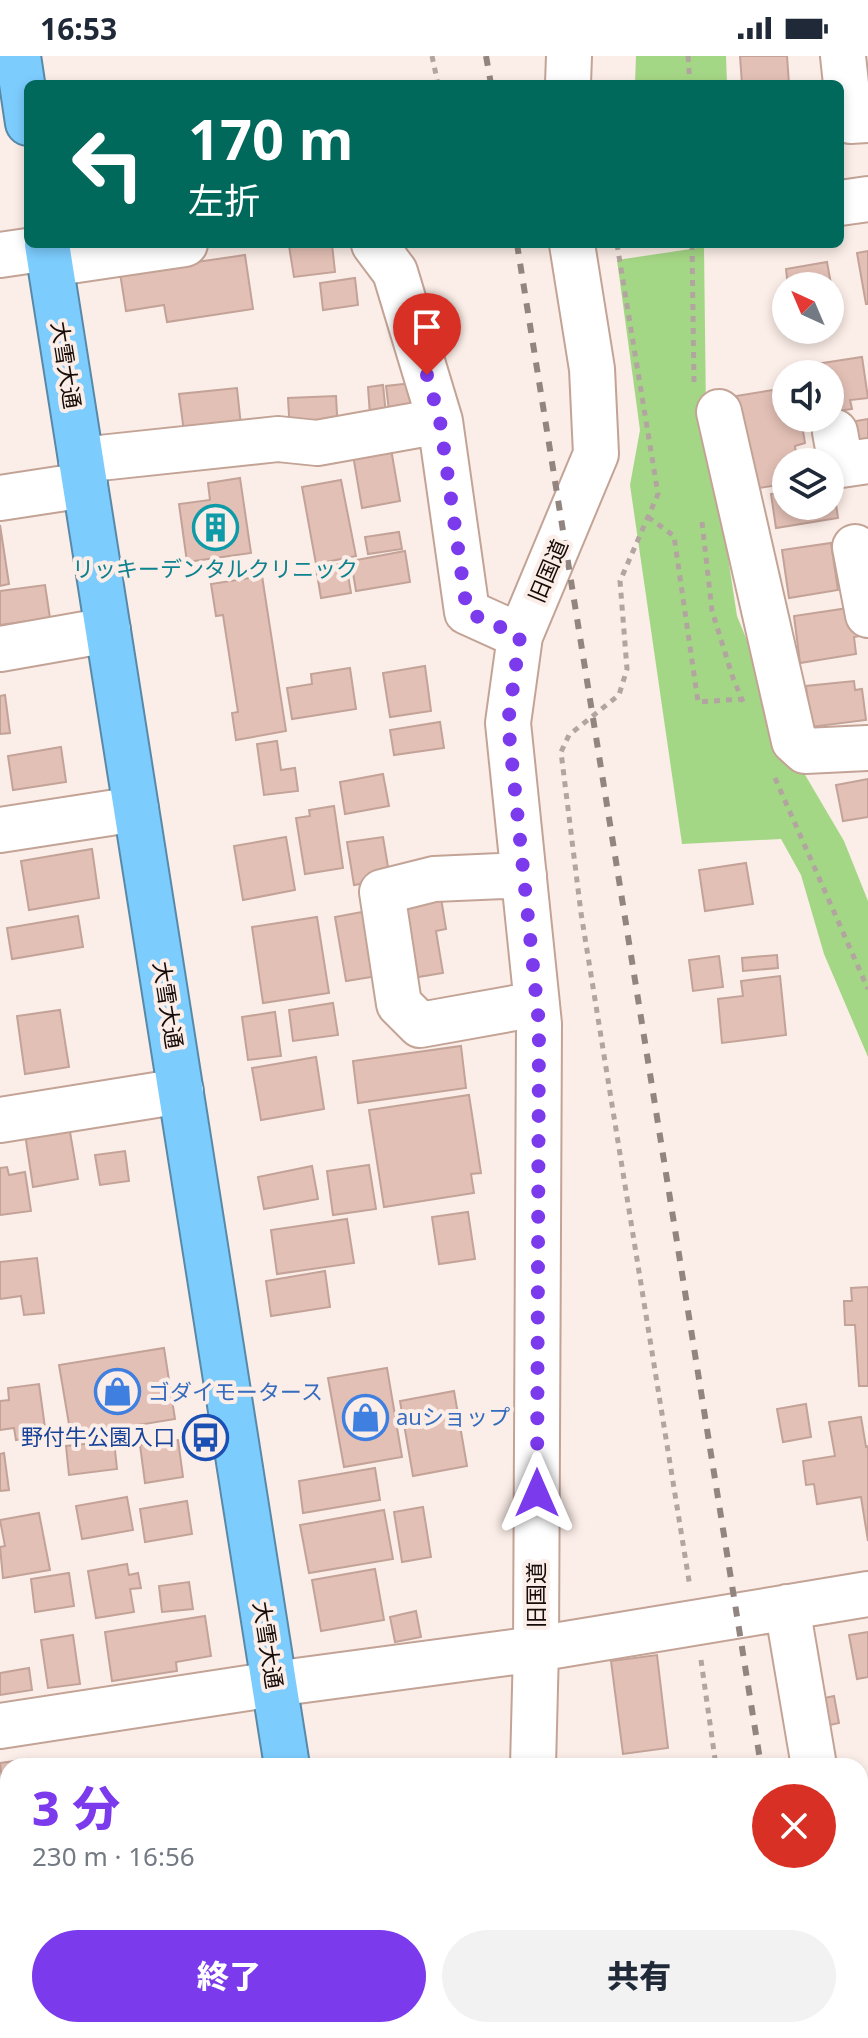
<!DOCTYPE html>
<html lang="ja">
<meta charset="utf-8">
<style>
body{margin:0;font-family:"Noto Sans","Noto Sans JP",sans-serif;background:#f2f2f3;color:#1f2937;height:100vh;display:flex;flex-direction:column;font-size:30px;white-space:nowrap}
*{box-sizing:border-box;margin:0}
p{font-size:26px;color:#747a83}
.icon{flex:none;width:44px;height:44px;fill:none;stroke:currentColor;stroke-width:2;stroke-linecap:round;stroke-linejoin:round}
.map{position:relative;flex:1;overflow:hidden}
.details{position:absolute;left:0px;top:1702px;width:868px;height:280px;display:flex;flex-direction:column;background:#fff;border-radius:24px 24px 0 0;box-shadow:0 4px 12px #0003}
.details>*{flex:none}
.guide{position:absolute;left:24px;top:24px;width:820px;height:168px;border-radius:12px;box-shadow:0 4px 12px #0003;background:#00695c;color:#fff;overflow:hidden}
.needle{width:52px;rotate:316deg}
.controls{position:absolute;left:772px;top:216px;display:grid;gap:16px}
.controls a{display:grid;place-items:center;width:72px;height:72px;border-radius:50%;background:#fff;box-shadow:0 4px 12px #0003;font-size:40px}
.pin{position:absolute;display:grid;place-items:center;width:68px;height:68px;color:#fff;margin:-82px -34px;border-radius:50% 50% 50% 0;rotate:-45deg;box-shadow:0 0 8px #0007}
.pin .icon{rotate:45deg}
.me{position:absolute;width:88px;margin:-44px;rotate:0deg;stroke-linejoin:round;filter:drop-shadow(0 0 6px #0008)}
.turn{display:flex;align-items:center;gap:28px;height:168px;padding:0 32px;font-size:36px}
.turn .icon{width:104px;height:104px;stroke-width:2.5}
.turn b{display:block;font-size:56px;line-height:68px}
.round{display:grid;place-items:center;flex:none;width:84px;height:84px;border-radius:42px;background:#f2f2f3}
.overview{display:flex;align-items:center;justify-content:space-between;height:136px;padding:0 32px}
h1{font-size:48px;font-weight:800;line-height:60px;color:#7c3aed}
.primary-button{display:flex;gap:16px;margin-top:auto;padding:16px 32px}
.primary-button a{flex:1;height:92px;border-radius:48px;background:#7c3aed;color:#fff;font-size:32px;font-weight:800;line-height:92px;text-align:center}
.primary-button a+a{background:#f2f2f3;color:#1f2937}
.status{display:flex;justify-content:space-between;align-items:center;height:56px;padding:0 40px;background:#fff;direction:ltr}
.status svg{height:22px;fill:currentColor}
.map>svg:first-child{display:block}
</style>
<div class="status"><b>16:53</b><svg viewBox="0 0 49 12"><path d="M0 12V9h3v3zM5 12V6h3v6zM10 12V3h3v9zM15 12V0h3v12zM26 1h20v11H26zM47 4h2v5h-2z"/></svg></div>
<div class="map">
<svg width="868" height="1982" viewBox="0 0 868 1982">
<rect width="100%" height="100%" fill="#fbede7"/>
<path fill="#a4d785" d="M636 0H726L727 28H635Z
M704 191 706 357 737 560 794 700 844 785 868 845V1001L824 898 801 819 781 783 682 788 630 429 640 374 617 204Z"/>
<path fill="#e3c0b6" stroke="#c3a298" stroke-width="2" d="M740 0H787L789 28H742Z
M303 188H332L335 216 294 221 289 190Z
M868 195V248H866L857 197Z
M245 199 253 253 167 266 164 249 126 255 120 217Z
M827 206 834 245H830V230H788L786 213Z
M355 222 358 249 323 254 320 227Z
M862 301 868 342 850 344 852 353 830 356V318H810L809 309Z
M412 327 415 360 390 363 386 330Z
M383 329 386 358 370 359 368 331Z
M237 332 241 370 184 376 179 338Z
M786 332V362H792L793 370 802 369 805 387 795 390 797 406H786V428L751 433 736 340Z
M336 340 338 375 290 377 288 342Z
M868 363V395L854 397 850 366Z
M390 387 400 445 362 452 352 393Z
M240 422 251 497 187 506 179 448 210 444 208 427Z
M341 424 356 500 316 508 302 431Z
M833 428 838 462 776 472 771 438 786 436V450H830V429Z
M0 469 9 528 0 530Z
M399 476 402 493 368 498 365 481Z
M831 487 838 534 789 542 782 494Z
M405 495 410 526 356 535 351 505Z
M346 507 351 537 321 542 316 512Z
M262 520 286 675 236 684 232 657 238 656 223 559 216 560 211 528Z
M45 529 50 562 0 569V535Z
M855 551 860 580 854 581 856 598 800 607 794 560Z
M425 610 431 655 390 661 383 617Z
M350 612 356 653 292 663 287 632 312 628 311 618Z
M854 625 855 634 862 633 866 664 811 671 806 630Z
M5 639 10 677 0 678V640Z
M440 666 444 692 394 699 390 674Z
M277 685 281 714 295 712 298 735 264 739 257 688Z
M61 691 66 726 13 734 8 700Z
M383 718 389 750 345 758 340 726Z
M868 723V761L843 765 836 729Z
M334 750 343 812 305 818 296 762 310 760 309 754Z
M286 781 295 834 243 844 234 790Z
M383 781 390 823 354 829 347 786Z
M92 793 99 842 29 854 21 805Z
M746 807 753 848 705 855 699 814Z
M441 842 446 873 436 875 443 917 418 921 405 848Z
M373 854 384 919 346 925 335 861Z
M78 860 83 891 12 903 7 872Z
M317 861 329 937 263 947 252 871Z
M777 899 778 912 743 915 742 902Z
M719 900 723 931 693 935 689 904Z
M780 920 786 979 722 987 718 943 743 940 741 925Z
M333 947 338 979 293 985 289 954Z
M60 954 69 1011 25 1018 17 960Z
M275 956 281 1000 248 1004 242 961Z
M461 990 466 1032 358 1047 353 1005Z
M316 1001 324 1053 261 1064 252 1012Z
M469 1039 481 1117 471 1118 474 1137 384 1151 369 1054Z
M69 1070 78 1123 33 1131 25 1078Z
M125 1095 129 1125 100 1129 95 1099Z
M369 1109 376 1153 333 1159 327 1115Z
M312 1110 318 1143 264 1153 258 1121Z
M7 1111 9 1119 25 1116 31 1155 0 1159V1112Z
M468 1156 475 1203 439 1208 432 1161Z
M347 1163 354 1207 277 1218 271 1174Z
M37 1202 44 1257 24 1259 21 1240 0 1243V1206Z
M325 1215 330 1251 271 1260 266 1225Z
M868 1231V1330H859L855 1269H845L844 1245H852L851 1232Z
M164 1292 175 1363 71 1380 59 1309Z
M387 1312 402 1401 344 1411 328 1322Z
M39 1328 46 1379 16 1384 14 1372 0 1374V1345L9 1344 8 1332Z
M454 1335 467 1410 413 1420 400 1345Z
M806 1348 811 1381 783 1386 777 1353Z
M861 1361 866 1391 868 1390V1485L861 1441 817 1448 814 1428 806 1429 803 1405 835 1400 829 1366Z
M178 1384 183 1421 145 1427 140 1389Z
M114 1385 117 1413 69 1419 66 1390Z
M4 1397 9 1434 0 1435V1398Z
M375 1412 380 1444 303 1457 299 1425Z
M127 1441 133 1474 82 1483 76 1450Z
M187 1445 192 1478 145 1486 140 1453Z
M423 1451 431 1501 402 1506 394 1456Z
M384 1454 393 1503 309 1517 300 1469Z
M39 1457 50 1514 3 1522 0 1491 5 1490 0 1464Z
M127 1508 129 1519 138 1517 141 1532 130 1533 134 1556 96 1562 88 1515Z
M375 1513 384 1564 321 1575 312 1524Z
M69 1517 74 1550 35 1556 31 1523Z
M189 1526 193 1553 162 1556 159 1530Z
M416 1555 421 1581 395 1586 390 1561Z
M205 1560 211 1600 176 1606 177 1615 112 1625 105 1576Z
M868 1576V1621L857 1623 849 1579Z
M73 1579 80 1628 48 1632 41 1584Z
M657 1599 668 1692 623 1698 611 1605Z
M29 1612 32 1634 0 1639V1617Z
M834 1640 839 1667 825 1670 820 1643Z
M29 1703 30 1710H8L6 1757 0 1707Z
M868 1746V1785L860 1787V1748Z
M137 1975 138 1982H91Z"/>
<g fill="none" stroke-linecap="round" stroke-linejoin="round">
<defs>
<path id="minor" d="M843 0 850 65 868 64
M568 28 569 0
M840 147 868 143
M374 188 395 216 440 365
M0 199 48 192
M50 208 185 188
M719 356 794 685 805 695 868 692
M835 376 841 409 868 405
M81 404 278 383 317 387 440 365 467 556 520 580
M0 442 85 429
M855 491 868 559
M0 593 108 574
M0 774 136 753
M524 819 434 823 382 836 399 948 420 969 537 948
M0 1064 181 1035
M787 1551 814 1710
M0 1670 274 1628 536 1593 868 1538
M533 1710 536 1593 539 968 508 667 520 580 596 398 592 313 572 188
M859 1974 860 1982
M27 1982 75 1974
M526 1982V1974"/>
<path id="highway" d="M18 0 28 67
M47 188 287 1710
M330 1974 331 1982"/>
</defs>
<use href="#minor" stroke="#c3a396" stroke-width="48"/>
<use href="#highway" stroke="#5989a8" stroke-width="48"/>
<path stroke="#b2a5a0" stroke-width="5" stroke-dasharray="6 6" stroke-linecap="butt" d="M432 0 438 28
M688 0 690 28
M617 188 658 438 620 525 627 613 619 639 569 679 561 696 581 857 690 1531
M692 188 694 328
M648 461 674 480 698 646 742 643
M702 466 712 555 733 622 743 646
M775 722 868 933
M701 1604 716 1710
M754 1974 755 1982"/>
<use href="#minor" stroke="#fff" stroke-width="44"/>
<use href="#highway" stroke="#7ccdfe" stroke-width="44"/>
<path stroke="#928580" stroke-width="6" stroke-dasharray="10 10" stroke-linecap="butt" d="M486 0 491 28
M517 188 761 1710
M803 1974 804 1982"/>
</g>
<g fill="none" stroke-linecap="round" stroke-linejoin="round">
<path stroke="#7c3aed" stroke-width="14" stroke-dasharray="0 25.2" d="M427 319 440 365 467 556 520 580 508 667 539 968 537 1437"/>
</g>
<defs>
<symbol id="building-ring" viewBox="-11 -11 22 22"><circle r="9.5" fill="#fbede7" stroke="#0f9aa8" stroke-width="1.5"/><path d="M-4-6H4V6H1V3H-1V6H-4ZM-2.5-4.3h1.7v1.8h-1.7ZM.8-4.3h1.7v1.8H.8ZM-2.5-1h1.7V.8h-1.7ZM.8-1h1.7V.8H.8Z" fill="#0f9aa8"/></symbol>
<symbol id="shop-ring" viewBox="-11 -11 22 22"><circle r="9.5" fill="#fbede7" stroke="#3f7fe0" stroke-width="1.5"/><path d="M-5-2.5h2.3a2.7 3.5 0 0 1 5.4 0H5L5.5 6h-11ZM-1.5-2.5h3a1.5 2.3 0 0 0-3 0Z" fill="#3f7fe0"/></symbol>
<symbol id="bus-ring" viewBox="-11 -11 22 22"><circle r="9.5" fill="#fbede7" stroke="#1a4fb4" stroke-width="1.5"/><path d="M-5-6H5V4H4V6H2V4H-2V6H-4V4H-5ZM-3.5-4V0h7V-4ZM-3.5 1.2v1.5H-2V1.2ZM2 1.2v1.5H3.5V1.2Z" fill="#1a4fb4"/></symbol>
</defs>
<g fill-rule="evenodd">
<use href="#building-ring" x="190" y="446" width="51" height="51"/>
<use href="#shop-ring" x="92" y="1310" width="51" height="51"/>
<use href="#shop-ring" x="340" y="1336" width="51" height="51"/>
<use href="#bus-ring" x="180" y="1356" width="51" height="51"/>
</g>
<g text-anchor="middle" stroke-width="8" stroke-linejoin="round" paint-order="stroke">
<g font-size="22" fill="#170c08" stroke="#fbede7">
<text transform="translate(66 309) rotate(81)" y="8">大雪大通</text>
<text transform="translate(548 515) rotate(-67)" y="8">旧国道</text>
<text transform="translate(168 949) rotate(81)" y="8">大雪大通</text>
<text transform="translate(536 1539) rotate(-90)" y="8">旧国道</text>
<text transform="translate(268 1589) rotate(81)" y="8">大雪大通</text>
</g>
<g font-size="22" fill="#0d838f" stroke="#fbede7">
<text x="215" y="521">リッキーデンタルクリニック</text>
</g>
<g font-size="22" fill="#366cbe" stroke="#fbede7" text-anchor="start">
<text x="148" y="1344">ゴダイモータース</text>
<text x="396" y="1369">auショップ</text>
</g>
<g font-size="22" fill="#164399" stroke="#fbede7" text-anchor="end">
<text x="175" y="1389">野付牛公園入口</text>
</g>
</g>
</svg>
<div class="controls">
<a><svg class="needle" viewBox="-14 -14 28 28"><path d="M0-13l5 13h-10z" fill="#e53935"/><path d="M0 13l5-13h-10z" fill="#747a83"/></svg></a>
<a><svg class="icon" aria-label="sound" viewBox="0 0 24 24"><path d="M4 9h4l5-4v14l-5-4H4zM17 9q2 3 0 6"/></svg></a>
<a><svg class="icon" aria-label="layers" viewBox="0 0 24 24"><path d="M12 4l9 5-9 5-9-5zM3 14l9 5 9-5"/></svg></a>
</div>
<div class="pin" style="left:427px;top:319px;background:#d93025"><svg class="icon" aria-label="arrive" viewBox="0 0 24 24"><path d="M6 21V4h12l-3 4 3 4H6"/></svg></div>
<svg class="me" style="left:537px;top:1437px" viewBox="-20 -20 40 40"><path d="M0-17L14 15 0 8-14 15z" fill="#7c3aed" stroke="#fff" stroke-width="4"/></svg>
<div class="guide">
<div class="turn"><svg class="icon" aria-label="left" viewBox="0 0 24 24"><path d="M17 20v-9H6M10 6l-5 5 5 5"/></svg><div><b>170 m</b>左折</div></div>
</div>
<section class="details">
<div class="overview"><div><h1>3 分</h1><p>230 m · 16:56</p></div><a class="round" style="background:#d93025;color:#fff"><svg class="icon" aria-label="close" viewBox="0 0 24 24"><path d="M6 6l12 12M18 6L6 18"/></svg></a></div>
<div class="primary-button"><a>終了</a><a>共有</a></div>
</section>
</div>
